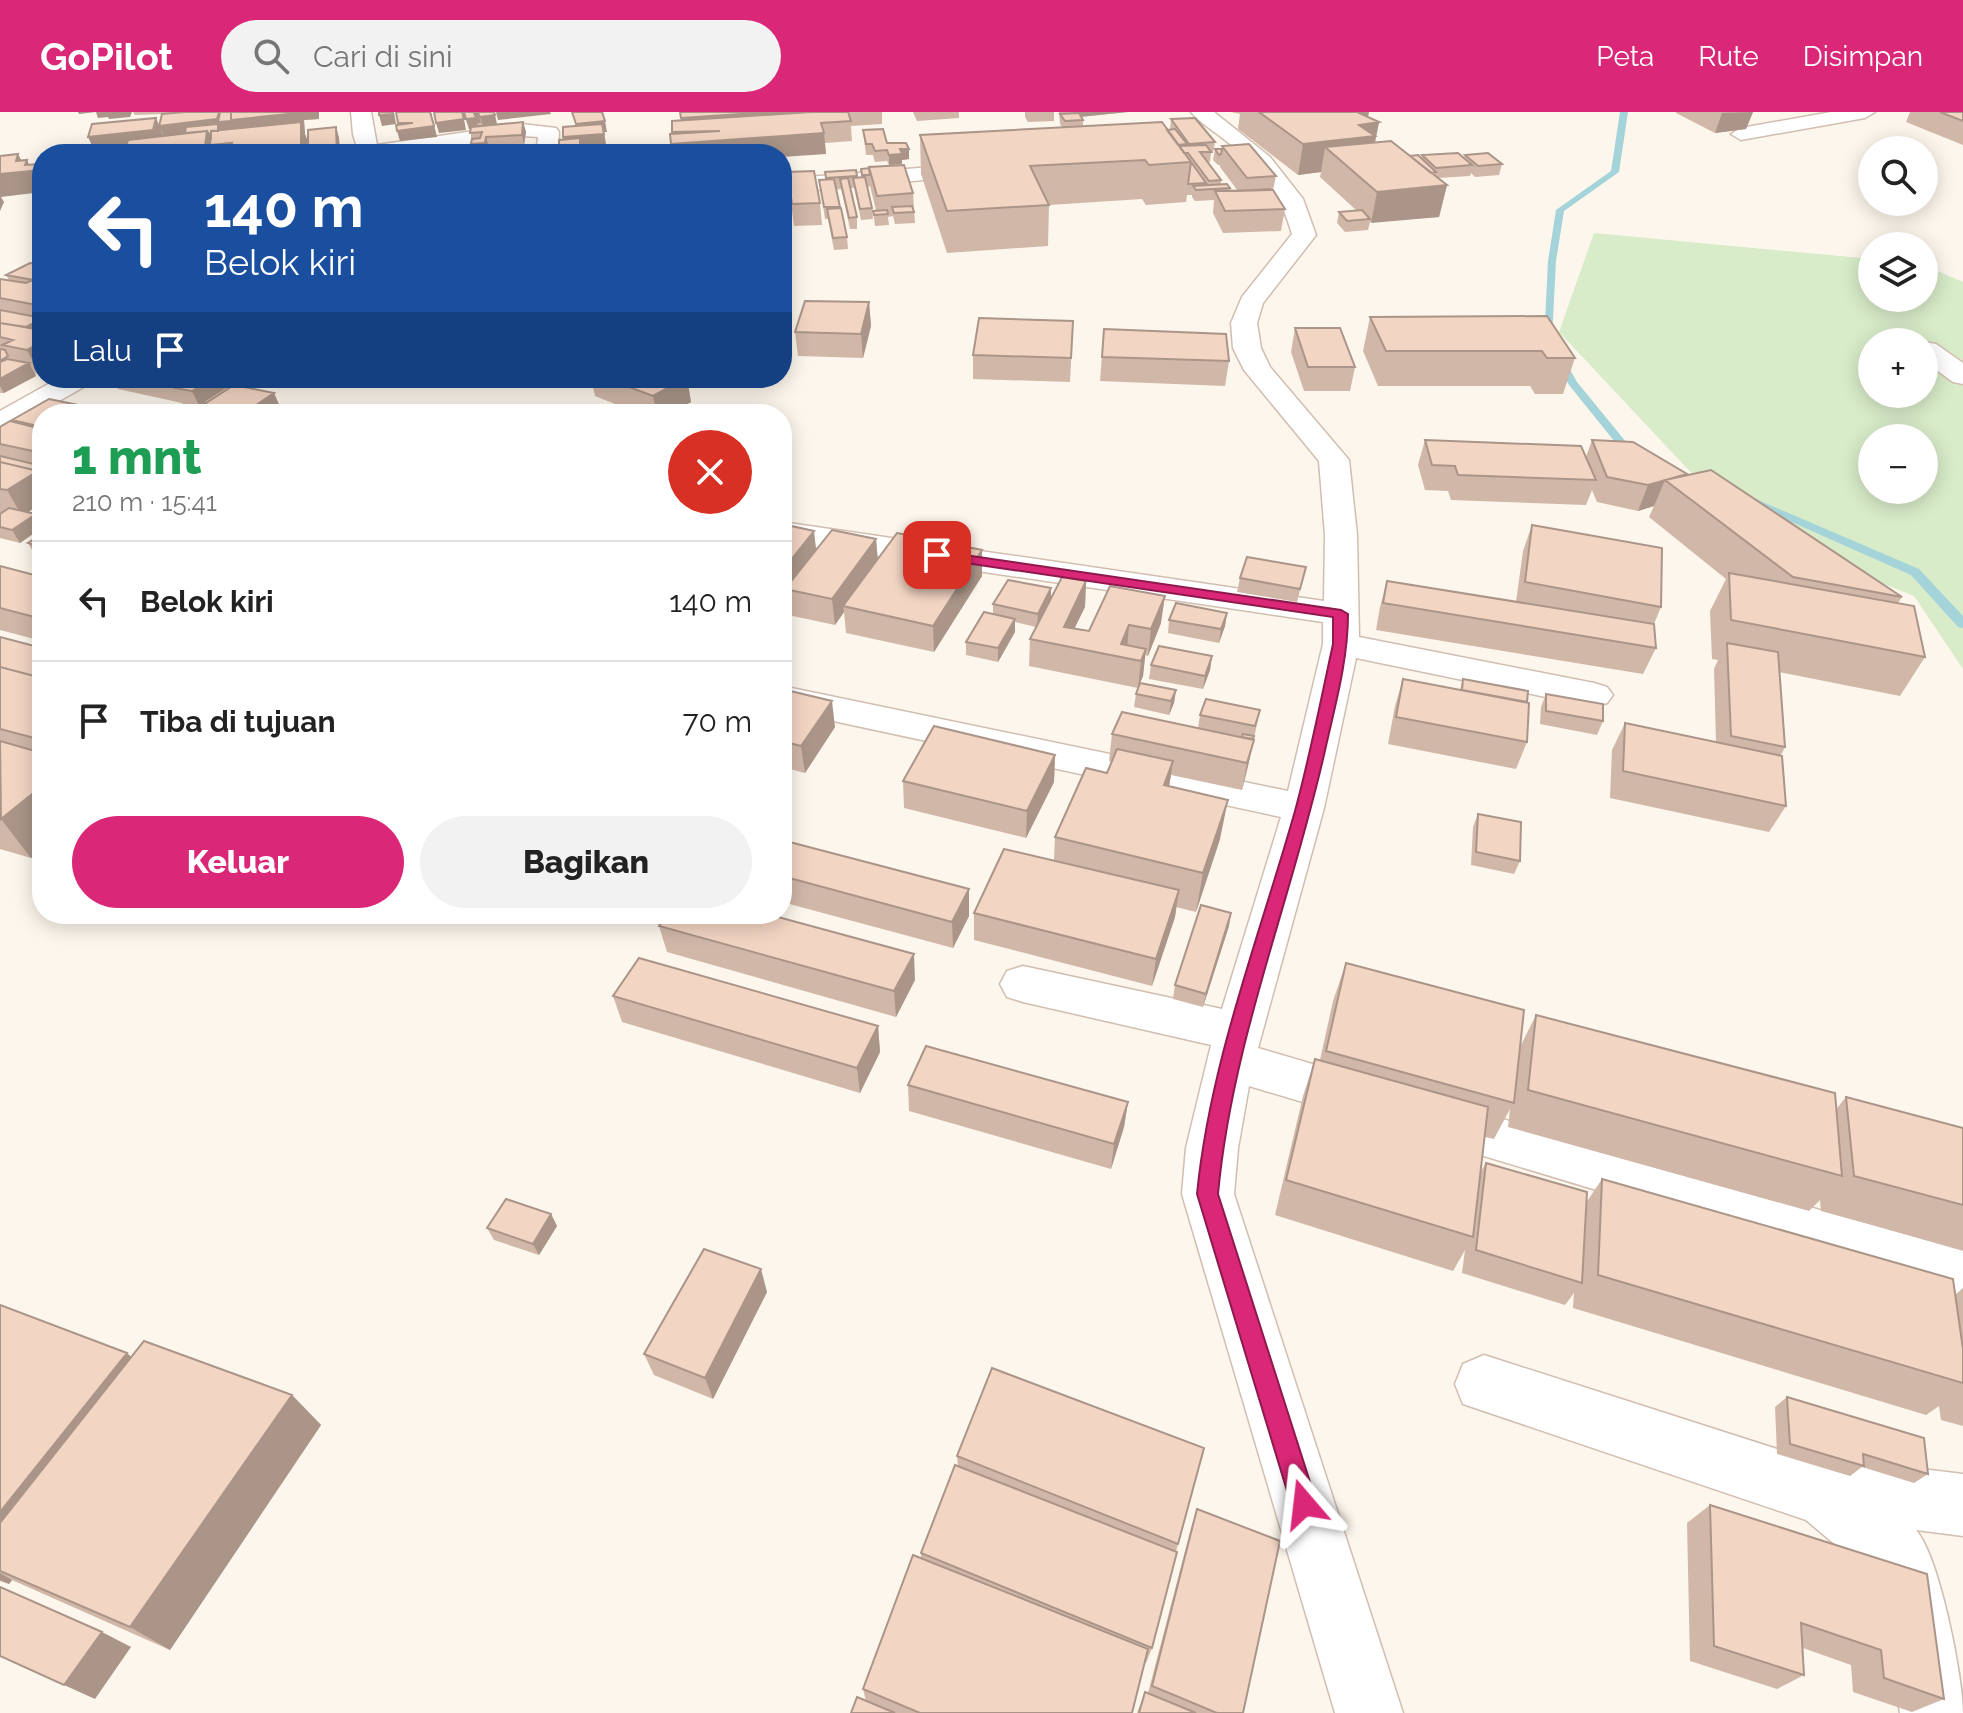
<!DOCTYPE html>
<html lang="id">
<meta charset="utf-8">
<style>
body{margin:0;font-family:Raleway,sans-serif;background:#f2f2f2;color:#222;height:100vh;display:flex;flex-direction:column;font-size:30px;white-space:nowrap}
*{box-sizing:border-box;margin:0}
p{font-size:26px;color:#767676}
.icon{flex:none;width:44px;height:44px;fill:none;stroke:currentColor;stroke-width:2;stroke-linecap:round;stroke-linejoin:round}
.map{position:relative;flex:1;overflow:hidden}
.drawer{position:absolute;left:32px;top:292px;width:760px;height:520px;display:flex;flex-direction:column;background:#fff;border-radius:32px;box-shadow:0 4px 20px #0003}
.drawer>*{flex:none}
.banner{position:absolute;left:32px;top:32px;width:760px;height:244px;border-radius:32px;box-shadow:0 4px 20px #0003;background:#1a4fa0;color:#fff;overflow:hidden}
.controls{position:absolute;left:1858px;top:24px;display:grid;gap:16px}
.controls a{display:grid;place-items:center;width:80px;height:80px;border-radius:50%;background:#fff;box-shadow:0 4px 20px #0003;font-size:40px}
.pin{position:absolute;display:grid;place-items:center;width:68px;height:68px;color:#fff;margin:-34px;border-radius:16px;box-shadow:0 4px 12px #0006}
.me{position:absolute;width:88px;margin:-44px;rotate:343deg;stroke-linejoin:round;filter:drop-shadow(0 0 6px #0008)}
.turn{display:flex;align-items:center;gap:28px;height:168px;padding:0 40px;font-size:36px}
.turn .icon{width:104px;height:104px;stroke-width:2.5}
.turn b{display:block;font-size:56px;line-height:68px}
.then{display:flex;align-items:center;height:76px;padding:0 40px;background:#0003;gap:16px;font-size:30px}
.round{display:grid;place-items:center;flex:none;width:84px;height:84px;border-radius:42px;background:#f2f2f2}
.overview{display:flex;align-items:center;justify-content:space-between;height:136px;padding:0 40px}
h1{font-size:48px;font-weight:800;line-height:60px;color:#1e9e55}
.button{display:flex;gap:16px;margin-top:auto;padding:16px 40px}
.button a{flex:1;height:92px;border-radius:48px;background:#db2777;color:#fff;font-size:32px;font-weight:800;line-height:92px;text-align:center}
.button a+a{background:#f2f2f2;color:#222}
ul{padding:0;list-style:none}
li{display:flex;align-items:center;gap:24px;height:120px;padding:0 40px;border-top:2px solid #e0e0e0}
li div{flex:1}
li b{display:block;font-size:30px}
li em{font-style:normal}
header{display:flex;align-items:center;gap:48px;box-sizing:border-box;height:112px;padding:0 40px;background:#db2777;color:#fff}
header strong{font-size:38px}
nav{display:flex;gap:44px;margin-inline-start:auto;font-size:28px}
.search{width:560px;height:72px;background:#f2f2f2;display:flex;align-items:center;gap:20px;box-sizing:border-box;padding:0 28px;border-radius:44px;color:#767676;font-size:30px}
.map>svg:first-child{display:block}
</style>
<header>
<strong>GoPilot</strong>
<div class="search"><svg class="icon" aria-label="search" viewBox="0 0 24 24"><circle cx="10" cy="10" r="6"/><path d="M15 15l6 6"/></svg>Cari di sini</div>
<nav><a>Peta</a><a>Rute</a><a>Disimpan</a></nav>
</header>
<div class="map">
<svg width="1963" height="1601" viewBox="0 0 1963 1601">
<rect width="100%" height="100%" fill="#fdf6ec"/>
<path fill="#d8ecc9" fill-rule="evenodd" d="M1594 121 1872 147V186H1924V153L1963 170V557L1914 484 1743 416 1559 220ZM1872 230H1924V282H1872ZM1872 326H1924V378H1872Z"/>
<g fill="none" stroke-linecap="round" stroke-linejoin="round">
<path fill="#a5d3da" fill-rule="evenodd" d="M1620 0H1628L1619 60 1564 99 1556 149 1552 227 1544 229 1548 149 1556 98 1611 59Z
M1555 245H1563L1577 270 1631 336 1642 340V344L1623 340 1569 273 1554 247Z
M1744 382 1919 457 1963 504V516L1958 515 1911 463 1740 387 1738 385Z"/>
<defs>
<path id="minor" d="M351 0H371L377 33 522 12 556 16 559 20 558 42H536L538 25 522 24 400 42H359L353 22Z
M1191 0H1214L1270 45 1303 87 1316 123 1263 191 1257 211 1261 236 1270 255 1349 348 1357 423 1359 525 1594 571 1607 575 1613 583 1607 591 1594 595 1356 546 1324 696 1258 936 1384 973 1391 988 1384 1003 1366 1009 1249 974 1238 1036 1234 1082 1403 1601H1335L1182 1082 1186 1036 1211 933 1023 890 1007 885 1000 872 1007 859 1023 854 1222 897 1281 705 782 598V574L1288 679 1323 532V510L782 430V410L1324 489 1325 423 1319 349 1244 258 1233 236 1231 211 1242 185 1292 122C1279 78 1261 56 1225 28 1214 19 1200 11 1191 0Z
M1831 0H1875L1865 6 1741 28 1731 22 1741 16Z
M981 51 992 57 989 62 782 81V67Z
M1924 230 1936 232 1963 251V272L1953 270 1924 249Z
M59 266H93L89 272 10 317 0 320V299Z
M1436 988 1963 1139V1189L1418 1024 1411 1009 1418 994Z
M1484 1243 1824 1352 1906 1355 1963 1362V1424L1916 1418C1939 1444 1963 1564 1963 1601H1900L1889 1533 1870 1462 1806 1408 1463 1292 1455 1272 1463 1252Z"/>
</defs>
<use href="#minor" stroke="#d1beb0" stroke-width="3"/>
<use href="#minor" fill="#fff" fill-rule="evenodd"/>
</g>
<path fill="#d1b7a8" d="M133 0H177L319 7 304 8 305 22 308 30 336 15 339 26 340 42H96L156 6 164 24V2L135 3Z
M463 0H494L497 12 523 10 526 20 524 33 489 35 488 41 474 42 471 32V17H469Z
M680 0H882V12L851 14 852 29 825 31 826 42 673 22 672 20 681 8Z
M913 0H959V6L917 9Z
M1025 0H1054V9L1028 10 1025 5Z
M1059 0H1128L1081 5 1083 8V14L1170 18 1171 7 1215 30 1213 41H1211L1210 50H1208L1221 68V72L1230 76V79H1238L1220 55V53H1218L1213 48 1215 37H1222V34L1276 64 1273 78 1285 97 1281 119 1223 121 1213 101 1214 88 1195 89 1192 85V83H1187L1186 90 1146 93 1142 87 1049 93 1048 134 947 141 921 62 920 23 1062 15 1060 12Z
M1231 0H1369L1368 5 1379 10 1375 30 1422 47V43L1464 46 1465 43 1502 52 1499 63 1475 65 1471 61 1470 64 1438 66 1447 73 1439 105 1370 110 1368 118 1345 120 1337 111 1339 100 1356 98 1320 65 1321 60 1298 63 1238 17 1240 2Z
M1676 0H1753L1746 17 1715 21 1676 1Z
M1910 0H1963V33L1906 10Z
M863 18 887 31 909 37V47L902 48V52L889 53 887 49 875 50 873 43H866Z
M869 56 913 81 915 111 895 112 893 104 888 105 889 113 875 114 873 99 876 98 870 74H867L872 96 873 107 861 108 854 75H850L857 105V117H850L841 76H836L847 125 848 137 834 138 828 107H825L819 68 826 67 825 60 856 58 858 66H861V57Z
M787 60 820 91 822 113 794 114Z
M782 72H783L786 102H782Z
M42 153V261L40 262 35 261 36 264 4 281H0V167L9 168 6 163Z
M869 190 871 214 863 246 798 244 795 220Z
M1547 204 1575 246 1563 282H1535L1530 274H1378L1363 239 1370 205Z
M1073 209 1070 270 973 267V243Z
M1295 216 1355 255 1350 279H1304L1291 240Z
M1104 217 1229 249 1225 274 1100 269Z
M112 266H262L247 275 274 281 283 302 190 301 187 300 182 291 118 277Z
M591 266H687L691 290 670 302H640L595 284Z
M42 302V391L28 400 36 402 42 412V420L40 417 20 431 0 426V315L13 310 12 308Z
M1425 328 1586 345 1592 328 1687 362 1902 485 1898 491 1925 545 1900 584 1779 560 1785 635 1781 643 1786 694 1769 720 1610 686 1612 638 1625 611 1716 630 1714 557 1718 548 1712 547 1710 499 1726 467 1649 405 1654 394 1638 399 1597 390 1592 378 1586 393 1451 388 1448 379 1425 378 1418 353Z
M782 412 816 437 876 427 878 447 982 464 934 540 846 521 844 500 835 513 788 503 786 485 782 490Z
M1532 413 1661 495 1654 512 1656 536 1643 562 1376 518 1380 495 1387 469 1516 490 1523 439Z
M42 422V455L28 431Z
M0 454 42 465V529L0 518Z
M1306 455 1297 490 1237 480 1240 466Z
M1086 469 1085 495 1074 516 1089 519 1110 474 1161 511 1148 544 1145 543 1143 564 1138 576 1029 554 1030 527 1036 515 1015 510V520L998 550 966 543V530L993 502V492L1051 487Z
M1227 501 1225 514 1219 531 1168 521 1169 508Z
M0 525 42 536V737L31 746 0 737Z
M1212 544 1210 558 1203 577 1149 567 1151 553Z
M1403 567 1460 578 1463 567 1527 630 1516 657 1388 632 1395 594Z
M782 577 835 615 805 661 782 655Z
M1176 578 1174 591 1169 603 1134 595 1136 582Z
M1546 582 1603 609 1597 623 1540 612 1541 595Z
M1260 598 1248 654 1242 678 1171 663 1169 674 1220 727 1196 800 1176 795 1175 805 1152 874 974 828V801L1054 748 1055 725 1107 661 1112 650 1109 649 1112 622 1198 616 1200 603Z
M1055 643 1054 670 1026 726 904 696 903 669Z
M1478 702 1520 749 1514 762 1471 753 1473 715Z
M782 728 969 777V804L953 836 782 790Z
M659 814 915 868 896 905 667 840Z
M1229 814 1203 895 1173 887 1175 873Z
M1346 851 1520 935 1536 903 1837 996 1846 985 1963 1016V1138L1821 1099 1820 1088 1809 1099 1508 1015 1510 997 1494 1027 1485 1025 1480 1061 1486 1051 1586 1091 1602 1067 1955 1183 1963 1176V1314L1941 1308 1939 1294 1926 1303 1573 1196 1574 1181 1565 1193 1462 1161 1465 1138 1453 1159 1275 1103 1303 984 1315 947 1320 948 1333 889Z
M613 884 878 914 880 940 860 981 622 910Z
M908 973 1128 990 1124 1015 1111 1057 909 999Z
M551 1102 557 1114 539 1143 494 1128 487 1116Z
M767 1180 713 1287 654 1263 644 1242Z
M0 1193 131 1245 292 1283 321 1313 170 1538 12 1468 9 1472 0 1469Z
M1787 1285 1928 1362 1914 1371 1862 1355 1850 1364 1777 1342 1775 1295Z
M957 1344 1178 1432 1152 1536 1146 1551H1145L1132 1601H851L866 1589 863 1577 921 1446V1441L958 1354Z
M1710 1393 1944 1587 1912 1600 1853 1580 1851 1553 1803 1536 1804 1563 1777 1577 1690 1549 1687 1411Z
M1197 1397 1243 1601H1137L1145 1580 1148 1581 1191 1416Z"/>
<path fill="#aa9588" d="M78 0H132L130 5 109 7 108 5 98 6 96 0 79 2Z
M219 0H319V7L304 8 305 22 308 30V42H301L222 21 221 17 222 22 232 31 236 42H204L164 24 159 14Z
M394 0 396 12 382 14 379 3Z
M431 0 437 25 400 29 397 19Z
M496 0H550L551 2 498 8Z
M771 0H802L803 18 683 20 681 6Z
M1078 0H1128L1078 5Z
M1369 0 1366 12 1379 10 1373 40 1325 35 1321 60 1298 63 1303 32 1359 1Z
M1753 0 1746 17 1715 21 1722 1Z
M474 1H478L481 11H477L479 16 469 17 466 7Z
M495 3 497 13 483 15 480 5Z
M156 6 164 26 134 42H96L88 25Z
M464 7 466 18 439 21 436 11Z
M605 9 607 20H604L606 32 582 34V42H559V41L565 35 563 25 578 23 576 12Z
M523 10 526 20 524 33 522 23Z
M336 15 339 26 340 42H337Z
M824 21 826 42 782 45V42H673L671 32Z
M486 25 489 35 488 41 485 31Z
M900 37H909V47L902 48V52L889 53V43Z
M18 42 27 59 25 53 27 48 32 59 42 58V80L1 85 4 90 0 99V62L16 49Z
M1447 73 1439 105 1371 111 1377 80Z
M869 190 871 214 863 246 861 222Z
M42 230V261L40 262 27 238Z
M29 251 36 264 4 281 0 274V267Z
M213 266H225L233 285 203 290 208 301 203 302 192 279Z
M237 266H262L234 283 229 271Z
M686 266H687L691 290 670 302H657L653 284Z
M274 281 283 302 253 295Z
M38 359 42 367V391L22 404 7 378Z
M1665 368 1654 394 1638 399 1648 373Z
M36 402 42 413 38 414 40 417 20 431 12 418Z
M814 419 817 445 785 477 786 485 782 490V459Z
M876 427 878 453 843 494 844 500 835 513 832 487Z
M982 438V464L934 540 933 514Z
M1086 469 1085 495 1066 534 1064 515Z
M1051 476V489L1037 515 1038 502Z
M1165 484 1161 511 1148 544 1151 517Z
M1227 501 1225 514 1219 531 1221 517Z
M1015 507V520L998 550V536Z
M1129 513 1127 539 1121 532Z
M1146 537 1143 564 1138 576 1141 549Z
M1212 544 1210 558 1203 577 1205 564Z
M1176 578 1174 591 1169 603 1171 589Z
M832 589 835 615 805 661 801 634Z
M1254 628 1248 654 1242 678 1247 651Z
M1055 643 1054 670 1026 726 1027 699Z
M1173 649 1167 688 1164 673Z
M42 674V737L31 746 1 707Z
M1228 688 1220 727 1196 800 1203 761Z
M969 777V804L953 836 952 810Z
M1179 778 1175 805 1152 874 1156 847Z
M1231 801 1229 814 1203 895 1206 882Z
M914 842 915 868 896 905 894 879Z
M878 914 880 940 860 981 857 956Z
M1128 990 1124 1015 1111 1057 1114 1032Z
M551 1102 557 1114 539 1143 533 1132Z
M761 1157 767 1180 713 1287 705 1266Z
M127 1241 162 1272 0 1459V1400Z
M292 1283 321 1313 170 1538 130 1515Z
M0 1461 12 1468 9 1472 0 1468Z
M102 1520 131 1535 95 1587 64 1573Z"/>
<path fill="#f3d5c3" stroke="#aa9588" stroke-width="2" d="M185 0H219L217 7 159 14 162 2Z
M220 0H231V9L218 10Z
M231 0H298V1L231 8Z
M379 0H393V2L379 3Z
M396 0H430L434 14 397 19 396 13 413 11H398Z
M434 0H462L464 7 436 11Z
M464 0H494L495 3 480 5 478 1H474L476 6 466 7Z
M572 0H602L605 9 576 12Z
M680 0H771L681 6Z
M811 0H848L851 9 821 11 824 21 671 32 670 22 720 19 672 20V9Z
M1259 0H1365L1359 1 1379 10 1359 13 1375 24 1303 32Z
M1940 0H1963V9Z
M1079 1 1083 8 1065 9 1060 2Z
M156 6 153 18 88 25 92 12Z
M1195 6 1215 30 1189 32 1171 7Z
M301 10V42H229L232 31 210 33 211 19Z
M523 10 522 23 486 25 485 31 471 32 472 27 480 26 482 20 470 21 471 15Z
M1162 10 1191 50 1149 53 1145 48 1030 54 1049 93 947 99 920 23Z
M218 12V19H211V25L207 19 185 21 186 15Z
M602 12 604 22 563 25V15Z
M336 15 337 42H308V18Z
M883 17 887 31H906L909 37H900L902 42 889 43 887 38 875 39 872 32H866L863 18Z
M1175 17 1187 32 1178 33 1167 18Z
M207 19 204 42 229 39V42H124L128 28Z
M580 26V39L559 41V28Z
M1391 29 1447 73 1377 80 1325 35Z
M1249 32 1276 64 1247 66 1222 34Z
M1206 33 1211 40H1200L1221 68 1209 69 1188 41H1184L1179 34Z
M1215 37H1222L1221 42 1219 43Z
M445 38 444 42H429L430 39Z
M1458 41 1472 53 1436 56 1422 43Z
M1488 41 1502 52 1478 54 1465 43Z
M18 42 16 49 27 48 25 53 42 52V58L0 62V44Z
M1186 43 1206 71 1188 72 1191 50Z
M1418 43 1436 60 1431 61 1410 44Z
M904 53 913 81 877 84 869 55Z
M869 56 870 63H862L861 57Z
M856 58 857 64 826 66 825 60Z
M814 59 820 91 792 92 787 60Z
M865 65 872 96 860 97 853 66Z
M848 66 857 105 849 106 840 67Z
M834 67 840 95H824L819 68Z
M782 72H783L785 91H782Z
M1227 72 1230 76 1196 78 1193 74Z
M1270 77V78L1235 79Z
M1273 78 1285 97 1225 99 1215 79Z
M912 94 914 100 894 101 892 95Z
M841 96 847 125 833 126 827 97Z
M887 98 888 102 874 103 873 99Z
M1362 98 1370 107 1347 109 1339 100Z
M30 151 42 153V194L0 186V167L26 171 33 168 6 163Z
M805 189 869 190 861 222 795 220Z
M0 198 42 206V207L26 215 0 211Z
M1547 204 1575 246H1547L1542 239H1386L1370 205Z
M979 206 1073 209 1071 246 973 243Z
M42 209V218L29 216Z
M0 211 42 218V230L27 238 2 233 13 228 0 225Z
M1295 216H1340L1355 255H1308Z
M1104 217 1226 222 1229 249 1102 245Z
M0 237 5 238 8 244 0 249Z
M7 247 29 251 0 267V250Z
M168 266H213L192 279 175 276 185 270Z
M225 266H237L229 271 227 270Z
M605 266H686L653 284Z
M231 272 252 276 234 273 206 291 203 290Z
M234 273 274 281 253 295 285 302H189Z
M49 287 122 302H42V315L12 308Z
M10 309 42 317V341L0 332V315Z
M1425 328 1581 334 1596 368 1458 363 1455 354 1432 353Z
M1592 328 1633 330 1687 362 1648 373 1607 365Z
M0 344 42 354V367L38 359 0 350Z
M0 350 38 359 7 378 0 377Z
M1711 358 1902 485 1793 465 1665 368Z
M9 396 36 402 12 418 0 415V402Z
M782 412 814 419 782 459Z
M1532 413 1662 436 1661 495 1525 470Z
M832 418 876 427 832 487 785 477Z
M897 421 982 438 933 514 843 494Z
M42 422V435L28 431Z
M1247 445 1306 455 1300 477 1240 466Z
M0 454 42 465V507L0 496Z
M1729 461 1914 494 1925 545 1731 508Z
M1062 465 1086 469 1064 515 1089 519 1110 474 1165 484 1151 517 1129 513 1121 532 1146 537 1141 549 1030 527Z
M1008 468 1051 476 1038 502 993 492Z
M1387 469 1654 512 1656 536 1383 491Z
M1176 491 1227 501 1221 517 1169 508Z
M984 500 1015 507 998 536 966 530Z
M0 525 42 536V566L0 555Z
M1727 531 1778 540 1785 635 1731 624Z
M1159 534 1212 544 1205 564 1151 553Z
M0 555 42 566V628L0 617Z
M1403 567 1529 591 1527 630 1396 605Z
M1463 567 1528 579 1527 590 1462 578Z
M1140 571 1176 578 1171 589 1136 582Z
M782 577 832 589 801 634 782 629Z
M1546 582 1603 592V609L1546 599Z
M1206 587 1260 598 1255 614 1200 603Z
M1122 600 1254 628 1247 651 1112 622Z
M1625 611 1782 644 1786 694 1623 659Z
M934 614 1055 643 1027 699 903 669Z
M1243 622 1254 624 1253 627 1242 625Z
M0 629 42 641V674L1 707Z
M1117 637 1173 649 1164 673 1228 688 1203 761 1055 725 1086 656 1107 661Z
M1478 702 1521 710 1520 749 1476 740Z
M782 728 969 777 952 810 782 764Z
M1004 737 1179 778 1156 847 974 801Z
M1201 793 1231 801 1206 882 1175 873Z
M668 802H767L914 842 894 879 659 814Z
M639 846 878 914 857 956 613 884Z
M1346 851 1524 898 1514 991 1326 939Z
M1536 903 1835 981 1842 1064 1528 978Z
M926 934 1128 990 1114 1032 908 973Z
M1315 947 1488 995 1473 1125 1286 1068Z
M1846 985 1963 1016V1093L1854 1064Z
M1486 1051 1587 1080 1582 1171 1476 1138Z
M1602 1067 1953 1167 1963 1237V1271L1598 1163Z
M506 1087 551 1102 533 1132 487 1116Z
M704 1137 761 1157 705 1266 644 1242Z
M0 1193 127 1241 0 1400Z
M144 1229 292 1283 130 1515 0 1459V1411Z
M992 1256 1204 1336 1178 1432 957 1344Z
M1787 1285 1924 1326 1928 1362 1863 1342 1864 1354 1790 1332Z
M955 1353 1177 1440 1152 1536 921 1441Z
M1710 1393 1927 1462 1944 1587 1884 1566 1881 1538 1801 1511 1804 1563 1714 1534Z
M1197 1397 1280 1429 1243 1601H1217L1152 1574Z
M913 1443 1148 1537 1132 1601H920L863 1577Z
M0 1475 102 1520 64 1573 0 1544Z
M1145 1580 1196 1601H1139Z
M857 1585 895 1601H851Z"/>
<path fill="#db2777" stroke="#8e194d" stroke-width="2" d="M937 439 1341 498 1348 502C1348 547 1336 590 1326 634 1293 784 1232 928 1218 1082L1317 1392 1313 1401 1304 1404 1295 1401 1291 1392 1197 1082C1210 950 1259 826 1295 699 1310 644 1321 587 1333 532V505L932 446 930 443Z"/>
</svg>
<div class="controls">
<a><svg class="icon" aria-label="search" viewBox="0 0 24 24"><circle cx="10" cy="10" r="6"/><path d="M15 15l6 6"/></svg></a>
<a><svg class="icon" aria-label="layers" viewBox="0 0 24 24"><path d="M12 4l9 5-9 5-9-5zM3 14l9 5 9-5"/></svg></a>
<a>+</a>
<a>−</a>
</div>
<div class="pin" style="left:937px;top:443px;background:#d93025"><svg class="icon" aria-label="arrive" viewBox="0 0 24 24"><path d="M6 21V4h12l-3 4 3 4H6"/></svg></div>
<svg class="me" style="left:1304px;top:1392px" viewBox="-20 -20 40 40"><path d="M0-17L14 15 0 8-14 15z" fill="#db2777" stroke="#fff" stroke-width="4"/></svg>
<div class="banner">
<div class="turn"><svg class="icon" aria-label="left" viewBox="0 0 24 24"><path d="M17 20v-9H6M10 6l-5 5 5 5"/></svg><div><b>140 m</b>Belok kiri</div></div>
<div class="then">Lalu<svg class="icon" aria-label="arrive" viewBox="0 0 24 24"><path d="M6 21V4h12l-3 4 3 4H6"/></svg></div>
</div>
<section class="drawer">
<div class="overview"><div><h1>1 mnt</h1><p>210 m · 15:41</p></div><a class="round" style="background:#d93025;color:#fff"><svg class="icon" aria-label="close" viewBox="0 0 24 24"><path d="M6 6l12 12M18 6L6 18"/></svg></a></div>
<ul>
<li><svg class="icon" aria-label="left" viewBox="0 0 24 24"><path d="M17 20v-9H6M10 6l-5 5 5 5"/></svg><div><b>Belok kiri</b></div><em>140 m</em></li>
<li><svg class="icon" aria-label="arrive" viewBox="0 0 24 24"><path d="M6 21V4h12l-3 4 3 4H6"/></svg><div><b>Tiba di tujuan</b></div><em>70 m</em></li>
</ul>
<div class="button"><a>Keluar</a><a>Bagikan</a></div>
</section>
</div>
